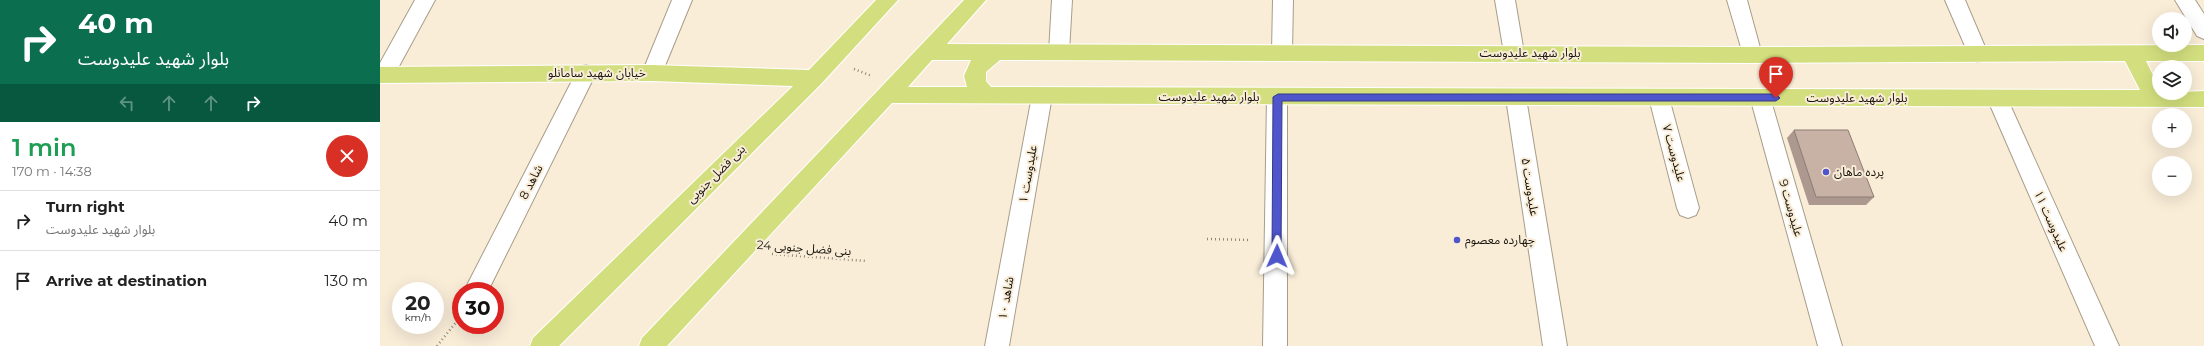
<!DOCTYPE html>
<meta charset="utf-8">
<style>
body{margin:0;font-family:Montserrat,"Noto Sans Arabic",sans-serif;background:#f2f2f2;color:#222;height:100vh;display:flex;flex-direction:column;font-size:15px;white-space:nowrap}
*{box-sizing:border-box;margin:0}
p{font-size:13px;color:#767676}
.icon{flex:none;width:22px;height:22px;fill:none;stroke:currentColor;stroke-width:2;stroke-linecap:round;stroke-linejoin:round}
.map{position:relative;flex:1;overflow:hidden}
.drawer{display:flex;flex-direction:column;background:#fff;width:380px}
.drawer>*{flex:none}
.top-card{background:#0b6e4f;color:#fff;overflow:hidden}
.buttons{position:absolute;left:1772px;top:12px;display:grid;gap:8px}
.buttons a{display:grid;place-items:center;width:40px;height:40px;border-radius:50%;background:#fff;box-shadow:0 4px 16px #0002;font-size:20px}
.speed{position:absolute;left:12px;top:282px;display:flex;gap:8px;font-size:20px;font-weight:700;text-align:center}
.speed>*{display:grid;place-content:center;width:52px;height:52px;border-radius:50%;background:#fff;box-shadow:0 4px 16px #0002;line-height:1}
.speed small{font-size:10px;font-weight:400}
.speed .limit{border:6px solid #d22;background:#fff;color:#111}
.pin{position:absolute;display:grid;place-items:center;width:34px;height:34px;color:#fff;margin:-41px -17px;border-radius:50% 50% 50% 0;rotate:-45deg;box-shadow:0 0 4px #0007}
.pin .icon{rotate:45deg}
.me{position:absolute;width:44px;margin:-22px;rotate:1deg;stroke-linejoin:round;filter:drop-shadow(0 0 3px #0008)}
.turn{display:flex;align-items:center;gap:14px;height:84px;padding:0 12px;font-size:18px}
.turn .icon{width:52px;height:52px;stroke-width:2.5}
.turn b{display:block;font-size:28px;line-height:34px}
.lanes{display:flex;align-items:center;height:38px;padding:0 12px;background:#0003;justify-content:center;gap:20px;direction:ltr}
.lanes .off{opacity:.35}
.round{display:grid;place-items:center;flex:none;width:42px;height:42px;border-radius:21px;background:#f2f2f2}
.headline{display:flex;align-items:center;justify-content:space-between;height:68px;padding:0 12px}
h1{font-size:24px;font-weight:600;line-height:30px;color:#1e9e55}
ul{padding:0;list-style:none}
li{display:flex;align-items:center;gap:12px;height:60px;padding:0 12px;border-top:1px solid #e0e0e0}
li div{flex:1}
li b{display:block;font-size:15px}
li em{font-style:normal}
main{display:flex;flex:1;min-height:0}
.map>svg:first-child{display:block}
</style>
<main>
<section class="drawer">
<div class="top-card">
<div class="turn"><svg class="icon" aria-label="right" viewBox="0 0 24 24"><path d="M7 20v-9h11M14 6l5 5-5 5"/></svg><div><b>40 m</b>بلوار شهید علیدوست</div></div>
<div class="lanes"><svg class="icon off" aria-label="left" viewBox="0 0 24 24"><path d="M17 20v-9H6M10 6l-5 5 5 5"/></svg><svg class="icon off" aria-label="ahead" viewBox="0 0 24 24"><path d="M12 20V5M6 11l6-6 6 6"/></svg><svg class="icon off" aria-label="ahead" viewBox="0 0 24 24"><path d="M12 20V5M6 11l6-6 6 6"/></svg><svg class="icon" aria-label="right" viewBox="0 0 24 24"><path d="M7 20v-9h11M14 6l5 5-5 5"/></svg></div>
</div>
<div class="headline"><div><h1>1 min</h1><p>170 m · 14:38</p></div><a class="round" style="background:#d93025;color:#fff"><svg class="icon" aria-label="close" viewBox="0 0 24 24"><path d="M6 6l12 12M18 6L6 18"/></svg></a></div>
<ul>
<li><svg class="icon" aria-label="right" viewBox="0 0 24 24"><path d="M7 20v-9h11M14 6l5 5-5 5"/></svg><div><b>Turn right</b><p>بلوار شهید علیدوست</p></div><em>40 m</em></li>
<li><svg class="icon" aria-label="arrive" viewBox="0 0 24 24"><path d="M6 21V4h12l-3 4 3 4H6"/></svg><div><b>Arrive at destination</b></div><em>130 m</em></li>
</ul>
</section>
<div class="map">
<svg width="1824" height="346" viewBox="0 0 1824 346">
<rect width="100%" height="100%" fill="#f9edd8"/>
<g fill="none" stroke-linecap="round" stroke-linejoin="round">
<defs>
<path id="minor" d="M35 0H55L11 81 4 83 0 82V63Z
M292 0H312L282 73 279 79 272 81 265 79 262 73Z
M672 0H692L689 52 686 58 679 60 672 58 669 52Z
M893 0H913L912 52 909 58 902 60 895 58 892 52Z
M1115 0H1135L1144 53 1141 59 1134 61 1127 59 1124 53Z
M1347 0H1367L1382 55 1379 61 1372 63 1365 61Z
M1565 0H1585L1608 54 1605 60 1598 62 1591 60Z
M1795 0H1815L1824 14V39L1817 36Z
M206 65 213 67 216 73 108 291H84L199 67Z
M662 88 669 90 672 96 629 346H605L652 96 655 90Z
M897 89 904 91 907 97V346H883L887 97 890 91Z
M1380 89 1387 91 1390 97 1462 346H1438L1370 97 1373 91Z
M1136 90 1143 92 1146 98 1187 346H1163L1126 98 1129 92Z
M1279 90 1286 92 1289 98 1319 208 1316 215 1308 218 1300 215 1297 208 1269 98 1272 92Z
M1617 90 1624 92 1627 98 1739 346H1715L1607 98 1610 92Z"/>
<path id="major" d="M496 0H518L441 84 179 346H150L153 338 413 86 272 81 0 83V67L272 65 429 70Z
M584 0H606L567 44 1372 47 1824 45V61H1766L1779 87V93L1824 91V107L512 103 287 346H259L262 338ZM552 60H591L584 76 587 87H528ZM620 60 1372 63 1745 61 1760 90 611 87 606 81V72Z"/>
</defs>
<use href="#minor" stroke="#a89d89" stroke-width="2"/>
<use href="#major" stroke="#fff" stroke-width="2"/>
<path stroke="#8e8677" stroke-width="2.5" stroke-dasharray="1 3" stroke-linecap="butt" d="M474 69 492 76
M827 239 870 240
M392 254 487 261
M57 346 81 316"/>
<use href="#minor" fill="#fff" fill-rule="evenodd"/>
<use href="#major" fill="#d3df7e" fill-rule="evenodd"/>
</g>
<path fill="#ac988e" d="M1414 130 1494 197 1486 205H1429L1407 138Z"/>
<path fill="#c8b1a5" stroke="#8c7c74" d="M1414 130H1468L1494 197H1436Z"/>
<path fill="#4f56cc" stroke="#333885" d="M898 94H1396L1400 98 1396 101H902L901 256 897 260 892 256 893 97Z"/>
<g fill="#4f56cc" stroke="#f9edd8" stroke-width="1.5">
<circle cx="1446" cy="172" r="4"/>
<circle cx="1077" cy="240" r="4"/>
</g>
<g text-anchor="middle" stroke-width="4" stroke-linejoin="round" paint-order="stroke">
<g font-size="12" fill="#18140c" stroke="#f9edd8">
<text x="1150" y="57">بلوار شهید علیدوست</text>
<text x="217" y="77">خیابان شهید سامانلو</text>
<text x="829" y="101">بلوار شهید علیدوست</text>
<text x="1477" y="102">بلوار شهید علیدوست</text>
<text transform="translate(1294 153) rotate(75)" y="4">علیدوست ۷</text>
<text transform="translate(336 174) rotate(-45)" y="4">بنی فضل جنوبی</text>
<text transform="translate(648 174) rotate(-80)" y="4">علیدوست ۱</text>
<text transform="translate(151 182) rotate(-63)" y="4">شاهد 8</text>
<text transform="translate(1150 187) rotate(81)" y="4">علیدوست ۵</text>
<text transform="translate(1411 208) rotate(74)" y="4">علیدوست 9</text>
<text transform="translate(1671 221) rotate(66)" y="4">علیدوست ۱۱</text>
<text transform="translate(424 248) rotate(4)" y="4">بنی فضل جنوبی 24</text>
<text transform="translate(626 298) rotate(-80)" y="4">شاهد ۱۰</text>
</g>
<g font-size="12" fill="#18140c" stroke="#f9edd8" text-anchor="start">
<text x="1454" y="176">پرده ماهان</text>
<text x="1085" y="244">چهارده معصوم</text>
</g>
</g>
</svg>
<div class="buttons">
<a><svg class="icon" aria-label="sound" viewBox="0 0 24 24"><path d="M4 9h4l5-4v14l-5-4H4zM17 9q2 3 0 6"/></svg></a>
<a><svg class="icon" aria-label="layers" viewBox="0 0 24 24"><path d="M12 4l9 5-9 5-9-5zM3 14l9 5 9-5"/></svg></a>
<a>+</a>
<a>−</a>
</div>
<div class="speed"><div>20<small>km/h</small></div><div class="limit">30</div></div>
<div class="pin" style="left:1396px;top:98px;background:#d93025"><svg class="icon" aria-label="arrive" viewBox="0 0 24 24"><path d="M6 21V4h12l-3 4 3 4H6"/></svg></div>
<svg class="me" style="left:897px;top:256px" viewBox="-20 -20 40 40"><path d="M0-17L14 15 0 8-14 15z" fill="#4f56cc" stroke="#fff" stroke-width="4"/></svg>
</div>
</main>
